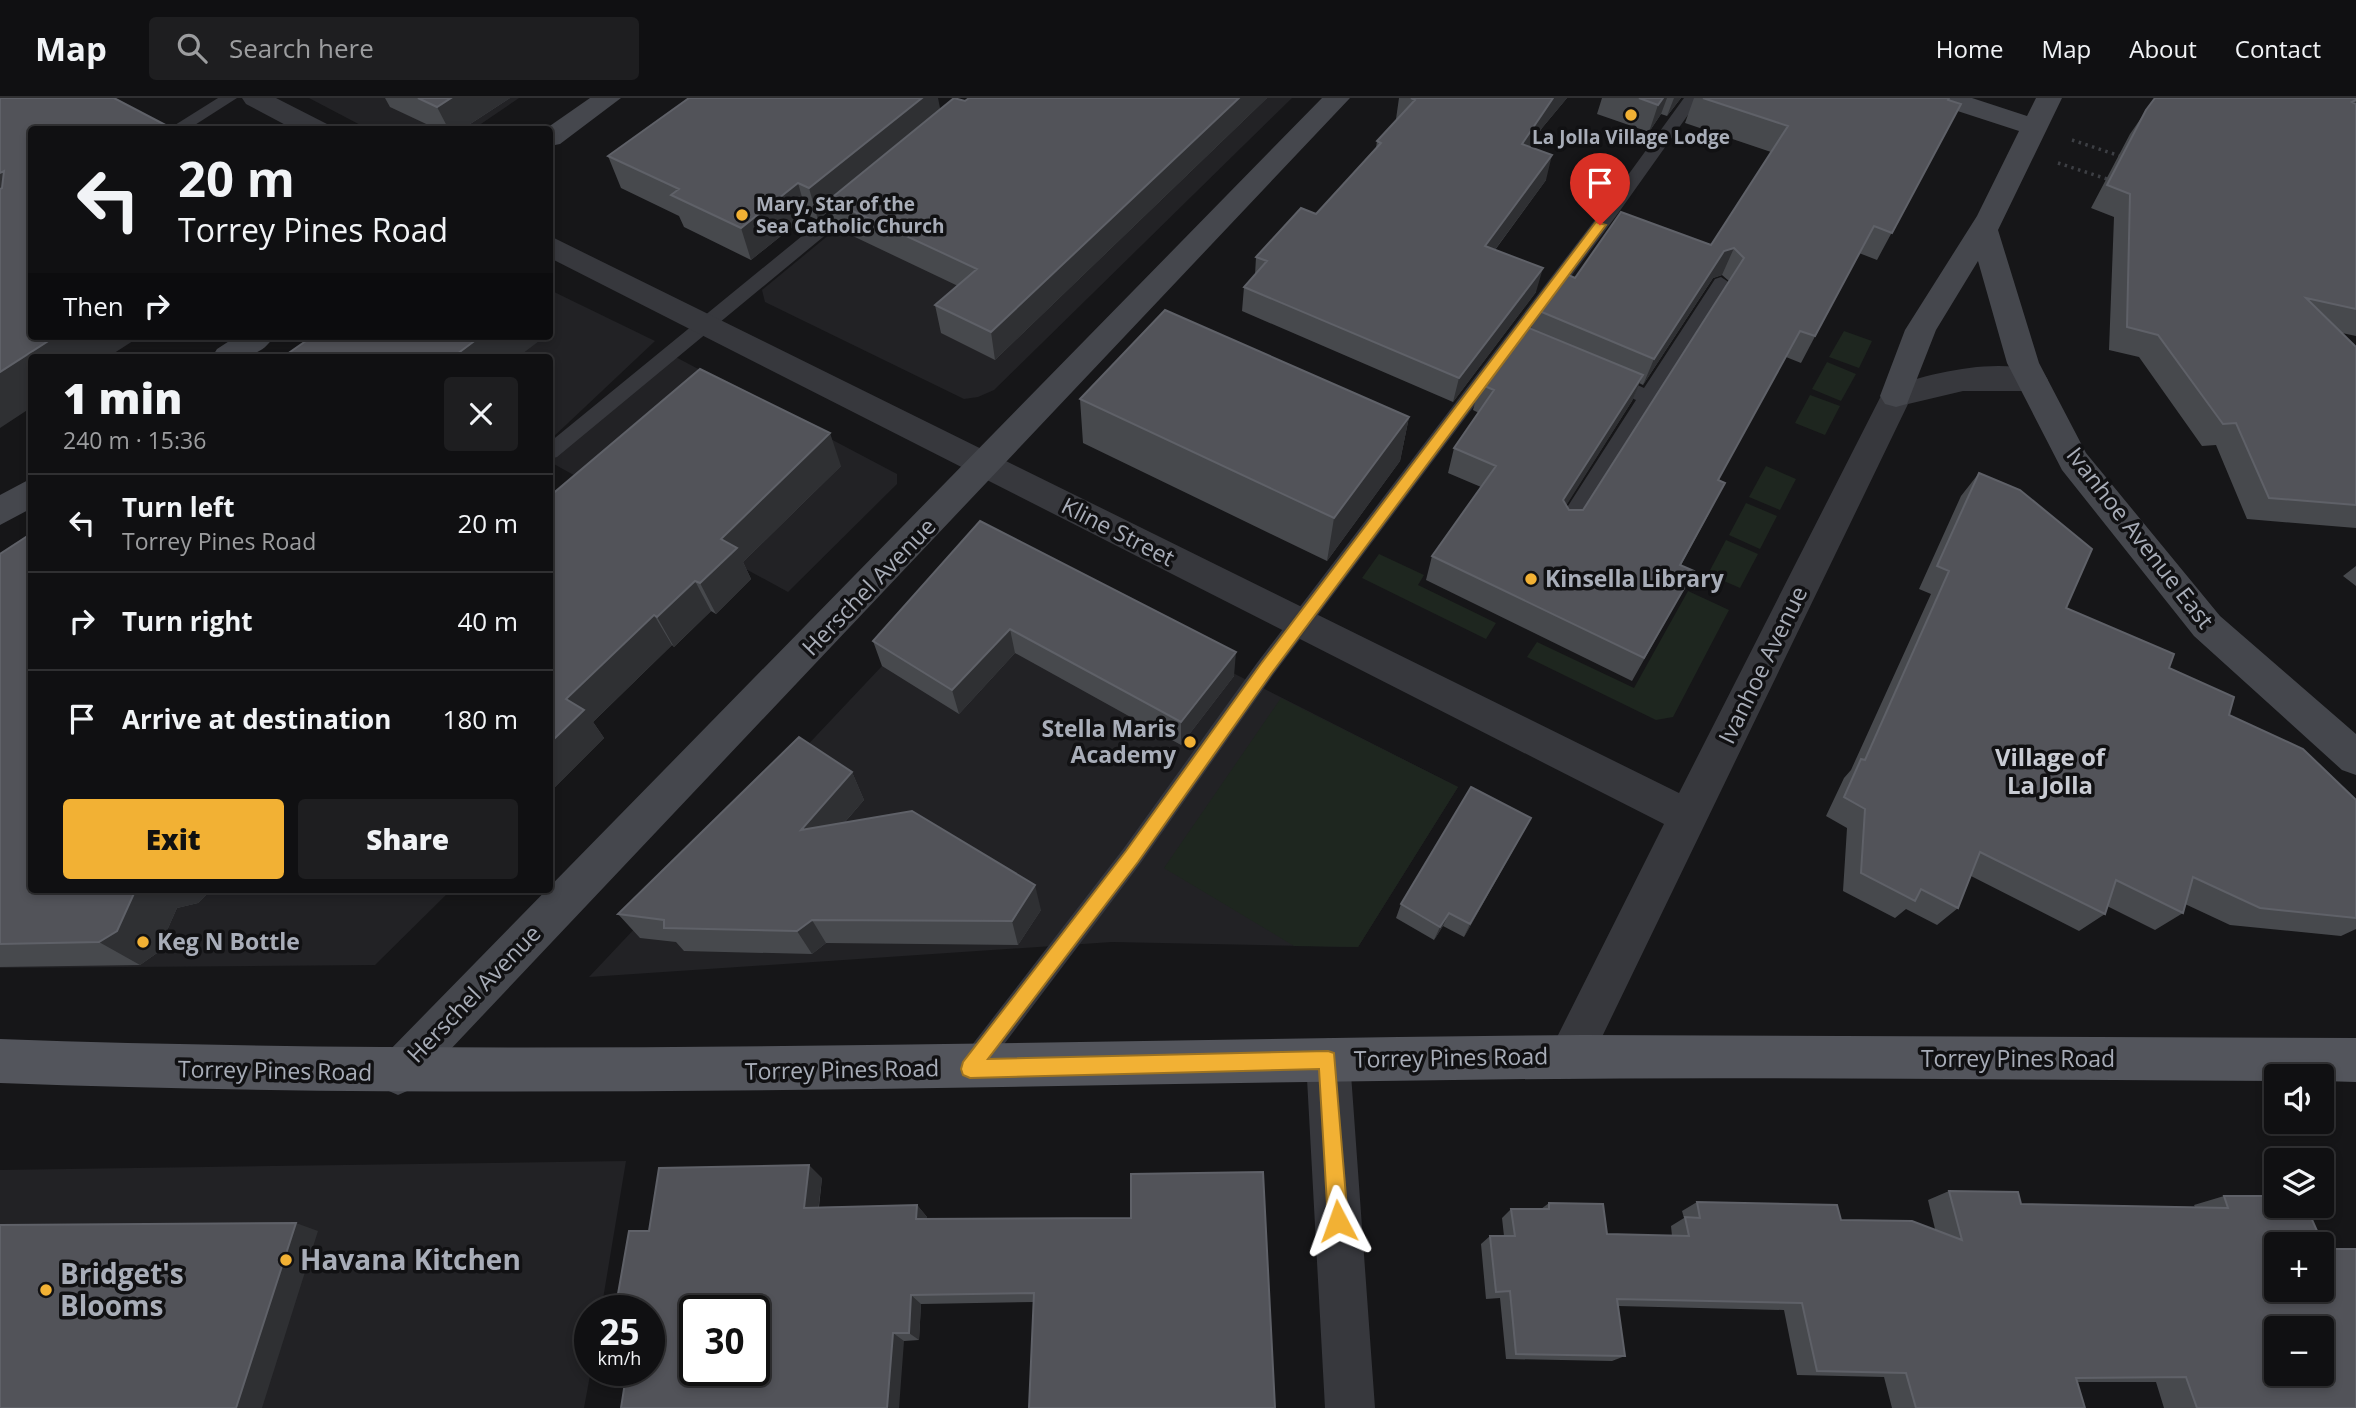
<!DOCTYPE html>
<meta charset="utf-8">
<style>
body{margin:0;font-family:"Open Sans",sans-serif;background:#1e1e20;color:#f1f3f6;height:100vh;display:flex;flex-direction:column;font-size:26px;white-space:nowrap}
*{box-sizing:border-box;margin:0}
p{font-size:23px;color:#9c9d9f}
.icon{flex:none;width:38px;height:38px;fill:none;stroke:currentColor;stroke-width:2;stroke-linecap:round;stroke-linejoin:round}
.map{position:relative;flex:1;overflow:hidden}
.panel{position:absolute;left:28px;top:256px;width:525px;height:539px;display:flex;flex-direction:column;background:#101012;border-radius:7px;box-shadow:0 4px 10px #0003,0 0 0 2px #303032}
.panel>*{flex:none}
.top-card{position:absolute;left:28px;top:28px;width:525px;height:214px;border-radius:7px;box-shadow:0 4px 10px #0003,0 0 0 2px #303032;background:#101012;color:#f1f3f6;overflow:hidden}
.tools{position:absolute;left:2264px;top:966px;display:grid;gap:14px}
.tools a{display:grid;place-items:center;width:70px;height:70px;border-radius:7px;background:#101012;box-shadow:0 4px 10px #0003,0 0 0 2px #303032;font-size:35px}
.speed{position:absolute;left:574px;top:1197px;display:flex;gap:14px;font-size:35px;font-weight:700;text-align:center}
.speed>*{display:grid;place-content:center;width:91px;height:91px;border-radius:50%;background:#101012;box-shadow:0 4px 10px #0003,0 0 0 2px #303032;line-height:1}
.speed small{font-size:18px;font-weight:400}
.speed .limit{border:4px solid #111;border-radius:10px;background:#fff;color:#111}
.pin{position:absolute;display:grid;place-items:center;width:60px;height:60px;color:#fff;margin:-72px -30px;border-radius:50% 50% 50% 0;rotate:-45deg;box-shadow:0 0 7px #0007}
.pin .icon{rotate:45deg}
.me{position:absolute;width:77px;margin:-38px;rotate:356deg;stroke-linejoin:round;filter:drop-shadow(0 0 5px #0008)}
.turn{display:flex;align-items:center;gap:24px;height:147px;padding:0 35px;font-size:32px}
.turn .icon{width:91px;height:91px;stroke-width:2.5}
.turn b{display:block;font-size:49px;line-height:60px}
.then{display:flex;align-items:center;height:66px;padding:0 35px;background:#0003;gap:14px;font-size:26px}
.round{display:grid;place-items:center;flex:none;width:74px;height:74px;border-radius:7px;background:#1e1e20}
.overview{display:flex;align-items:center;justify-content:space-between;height:119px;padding:0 35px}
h1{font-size:42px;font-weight:800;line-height:52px}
.button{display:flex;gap:14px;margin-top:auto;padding:14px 35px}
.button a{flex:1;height:80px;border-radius:7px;background:#f2b134;color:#111;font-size:28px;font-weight:800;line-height:80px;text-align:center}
.button a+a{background:#1e1e20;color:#f1f3f6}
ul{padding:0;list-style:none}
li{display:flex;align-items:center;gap:21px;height:98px;padding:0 35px;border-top:2px solid #303032}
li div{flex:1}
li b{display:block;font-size:26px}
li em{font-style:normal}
header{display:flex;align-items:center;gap:42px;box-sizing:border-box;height:98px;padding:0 35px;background:#101012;border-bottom:2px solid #303032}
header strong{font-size:33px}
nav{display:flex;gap:38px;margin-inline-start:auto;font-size:24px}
.search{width:490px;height:63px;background:#1e1e20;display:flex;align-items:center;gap:18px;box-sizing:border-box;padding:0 24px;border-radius:7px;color:#9c9d9f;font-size:26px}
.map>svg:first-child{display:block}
</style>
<header>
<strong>Map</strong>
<div class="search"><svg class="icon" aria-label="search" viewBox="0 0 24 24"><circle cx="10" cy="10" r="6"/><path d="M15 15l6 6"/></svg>Search here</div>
<nav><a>Home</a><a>Map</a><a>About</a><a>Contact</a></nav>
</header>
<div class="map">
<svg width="2356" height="1310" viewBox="0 0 2356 1310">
<rect width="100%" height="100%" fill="#161618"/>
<path fill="#222225" d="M309 0H519L472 32 368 31Z
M995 0H1292L994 292 978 299 964 301 765 204 762 192Z
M550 192 655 243 550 342V259H329L358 238H550Z
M668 255 897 376V386L788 494 550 364V354Z
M986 450 1458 689 1358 849 1112 844 589 879 882 568Z
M0 497 32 791H452L375 867 0 870Z
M626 1063 601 1213H590L591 1272 584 1310H0V1072Z"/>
<path fill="#1e261f" d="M1844 233 1872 243 1859 270 1829 259Z
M1827 264 1856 276 1841 303 1812 291Z
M1810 297 1840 308 1825 337 1795 325Z
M1766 368 1796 381 1780 412 1749 399Z
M1746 405 1777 418 1760 451 1729 437Z
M1726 442 1758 456 1740 490 1708 476Z
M1379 456 1424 477 1418 487 1496 525 1486 541 1362 480Z
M1688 493 1729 512 1673 619 1656 622 1527 559 1537 544 1634 590Z
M1281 600 1458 689 1358 849 1294 848 1164 770Z"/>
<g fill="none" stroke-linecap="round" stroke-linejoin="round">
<path stroke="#3d3f44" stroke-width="3.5" stroke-dasharray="2.5 4.5" stroke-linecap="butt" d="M2072 42 2123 59
M2058 65 2107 81"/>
<path fill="#37383d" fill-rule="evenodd" d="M218 0H237L187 32H167Z
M1684 0H1700L1619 114 1273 577 1140 766 980 978 971 982 962 978 958 969 962 960 1124 750 1257 565 1607 106Z
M857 97 863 98 865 102 863 106 557 359 550 361V344L851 98Z
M1721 179 1730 185 1573 434H1559L1556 428 1559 422 1636 302 1602 287 1600 282 1602 277H1616L1644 290 1715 181Z"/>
<path fill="#37383d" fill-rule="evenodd" d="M242 0H276L327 26 330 32H295L246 6Z
M550 138 1679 695 1885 290C1934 275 1992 259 2043 274L2048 282 2043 290 2032 293H1963L1908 306 1585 974 1569 981 1553 974 1547 959 1664 726 550 160Z
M1328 940 1344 947 1350 962 1375 1310H1325L1306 962 1312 947Z"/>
<path fill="#45474d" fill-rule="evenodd" d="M590 0H621L560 46 550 48V32H544Z
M1322 0H1350L414 990 398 997 382 990 376 975 382 960Z
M1932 0H1972L2027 18 2036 0H2062L1998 132 2039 265 2086 355 2220 518 2356 636V677L2342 672 2194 538 2062 372 2007 265 1978 163 1936 232 1907 306 1896 309 1885 306 1880 298 1905 232 1977 118 2019 33 1936 6Z
M237 238H274C260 262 237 259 212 259L217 251Z
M32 380V410L0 427V397Z"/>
<path fill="#53555c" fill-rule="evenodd" d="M1583 937 2356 940V984L2322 983V978H2277V983C2002 982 1728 978 1453 982 968 988 485 1003 0 985V941C528 960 1055 942 1583 937Z"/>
</g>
<path fill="#47494d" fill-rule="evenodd" d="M385 0H510L461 32H439L390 9Z
M969 0H1267L995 262 941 235 935 207 958 188 836 130 831 111 818 122 807 117 751 162 684 129 679 118 621 90 608 58 940 11 965 3Z
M1399 0H1567L1542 30 1530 49 1546 82 1495 152 1536 194 1453 304 1242 213 1244 189 1255 177 1256 159 1316 116 1376 50 1377 43 1397 21H1396Z
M1602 0H1681L1667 18 1661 16 1649 34 1597 16Z
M1694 0H1949L1948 2 1961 6 1877 162 1859 155 1801 265 1786 259 1718 382 1712 410 1681 467 1694 473 1632 583 1426 482 1432 458 1481 389 1448 375 1454 350 1479 315 1473 312 1480 286 1531 231 1537 212 1575 180 1711 147 1771 54 1685 25ZM1722 177 1729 183 1583 412H1569L1566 407 1632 303 1639 285 1643 287 1713 180Z
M2155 0H2356V4L2355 6H2356V238L2342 235 2356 249V430L2247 421 2216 347 2202 348 2139 259 2109 252 2114 119 2091 110 2130 36Z
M1080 301 1409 319 1400 363 1327 463 1083 345Z
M841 368 743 464 751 481 716 516 711 513 674 549 672 547 593 624 604 640 550 694V398Z
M1979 375 2066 510 2169 570 2229 617 2356 702V831L2341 838 2230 827 2185 806 2183 815 2155 832 2107 808 2105 816 2079 833 1971 778 1958 810 1937 827 1906 811 1895 820 1843 793 1847 730 1826 718 1844 680 1851 672 1931 496 1919 491 1961 398Z
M980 423 1234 578 1181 647 1015 555 959 616 882 568 873 543Z
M0 456 32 791H212L198 805 177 810 157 855 140 867 0 869Z
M2356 468V488L2343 478Z
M852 674 864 702 845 724 1041 812 1018 847 826 845 812 856 684 853 676 844 640 840 618 816Z
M1531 720 1464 839 1443 828 1434 842 1396 820 1401 806Z
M1263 1074 1034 1204 921 1206 919 1242 904 1243 649 1272V1133L822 1080 819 1109 917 1107 927 1119 926 1121 1131 1120Z
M1949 1093 2021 1106 2195 1109 2194 1107 2224 1098 2356 1310H2164L2156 1284H2077L2085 1310H1892L1884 1279 1797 1277 1784 1212 1618 1208 1625 1258 1612 1263 1506 1261 1500 1200 1486 1201 1481 1146 1490 1138H1504L1502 1120 1511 1111H1541L1549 1105 1607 1136 1672 1138 1671 1128 1684 1120 1682 1113 1697 1104 1841 1122 1935 1131 1928 1102Z"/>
<path fill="#2f3033" d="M451 0H510L461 32H449L437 9Z
M922 0H938L942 20 829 102 831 111 818 122 809 90Z
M1239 0H1267L995 262 991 234Z
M1553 0H1567L1542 30 1516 71 1522 46Z
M1663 0H1667L1661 16 1649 34 1658 7Z
M1674 0H1681L1667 18Z
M1552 57 1546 82 1480 172 1485 148Z
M4 73 0 123V75Z
M798 85 807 117 751 162 741 130Z
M1734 150 1722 177 1713 180 1643 287 1654 261 1724 153Z
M1543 170 1536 194 1453 304 1459 280Z
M1800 233 1786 259 1743 336 1757 310Z
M56 238H134L136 241 108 259H32V309L0 330V274Z
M481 238H542L543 240 518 259H453Z
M1643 277 1632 303 1554 427 1563 402Z
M1409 319 1400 363 1327 463 1334 420Z
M830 335 841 368 743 464 751 481 716 516 700 485 721 441Z
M695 483 711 513 674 549 657 519Z
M654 517 672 547 593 624 604 640 550 694V645L566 601Z
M1010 531 1015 555 959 616 952 592Z
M1236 554 1234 578 1181 647V624Z
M852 674 864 702 815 758 801 732Z
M1531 720 1523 735 1464 839 1470 826Z
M1035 787 1041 812 1018 847 1012 823Z
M136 791H212L198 805 177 810 157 855 140 867 99 844Z
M1449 815 1443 828 1434 842 1440 829Z
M812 822 826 845 812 856 797 833Z
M809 1067 822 1080 817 1121 804 1110Z
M917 1107 927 1119 926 1132 916 1121Z
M296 1125 318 1133 262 1310H236Z
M911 1197 921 1206 919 1242 909 1235Z
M893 1235 904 1243 899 1310H887Z"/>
<path fill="#525359" stroke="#5f6168" stroke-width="2" fill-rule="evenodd" d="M0 0H114L175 32H32V238H56L0 274V91L2 90 4 73 0 75Z
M418 0H451L437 9Z
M689 0H922L809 90 798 85 741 130 671 97 679 91 608 58Z
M954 0 965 3 969 0H1239L991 234 935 207 977 171 829 102Z
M1411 0H1553L1522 46 1552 57 1485 148 1543 170 1459 280 1244 189 1267 163 1256 159 1301 110 1316 116 1381 45 1377 43 1415 2Z
M1639 0H1663L1658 7Z
M1703 0H1949L1948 2 1961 6 1892 135 1874 128 1815 238 1800 233 1718 382 1725 385 1680 467 1694 473 1644 560 1432 458 1496 368 1454 350 1494 292 1480 286 1524 228 1643 277 1563 402 1569 412H1583L1744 160 1734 150 1724 153 1654 261 1537 212 1564 175 1575 180 1621 114 1711 147 1788 28Z
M2155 0H2356V2L2352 4 2356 6V211L2306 200 2356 249V407L2269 400 2236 325 2223 326 2158 237 2127 229 2130 96 2107 87 2146 12Z
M1165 212 1409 319 1334 420 1080 301Z
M313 238H481L453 259H283Z
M700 271 830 335 721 441 737 450 700 485 695 483 657 519 654 517 566 601 584 612 550 645V398Z
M1979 375 2020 392 2092 451 2066 510 2174 556 2169 570 2234 599 2229 617 2303 651 2356 702V820L2260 810 2193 779 2183 815 2116 782 2105 816 1980 754 1958 810 1921 791 1915 803 1861 775 1865 711 1844 699 1861 661 1865 662 1949 473 1937 468Z
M980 423 1236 554 1181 624 1010 531 952 592 873 543Z
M32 435V791H136L117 833 99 844 0 846V456Z
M799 639 852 674 801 732 912 713 1035 787 1012 823 812 822 797 833 664 830V822L618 816Z
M1471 689 1531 720 1470 826 1449 815 1440 829 1401 806Z
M809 1067 804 1110 917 1107 916 1121 1131 1120V1076L1263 1074 1275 1310H1029L1034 1195 911 1197 909 1235H893L887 1310H621L627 1272H649V1213H615L629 1133H649L659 1070ZM695 1213H754V1272H695Z
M1949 1093 2018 1094 2021 1106 2228 1110 2224 1098H2277V1108H2306L2325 1151H2356V1310H2197L2186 1279 2076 1280 2085 1310H1916L1906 1275 1817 1273 1802 1205 1617 1201 1625 1258 1516 1256 1510 1193 1496 1194 1490 1138H1515L1511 1111H1549V1105L1603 1106 1607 1136 1689 1138 1685 1119 1700 1120 1697 1104 1837 1107 1841 1122 1912 1123 1962 1142ZM2277 1146H2322V1192H2277ZM2277 1230H2322V1276H2277Z
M296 1125 236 1310H0V1127Z"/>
<path fill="#f2b134" stroke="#9d7322" stroke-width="2" d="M1596 124 1606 127 1271 576 1138 764 988 961 1328 953 1334 955 1348 1123 1345 1129 1338 1132 1331 1129 1328 1123 1319 971 970 980 963 977 961 971 963 964 1126 753 1260 567Z"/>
<g fill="#f2b134" stroke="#111113" stroke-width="2.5">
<circle cx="1631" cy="17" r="7"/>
<circle cx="742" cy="117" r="7"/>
<circle cx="1531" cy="481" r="7"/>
<circle cx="1190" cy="644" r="7"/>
<circle cx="143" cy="844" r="7"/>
<circle cx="286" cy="1162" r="7"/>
<circle cx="46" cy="1192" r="7"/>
</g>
<g text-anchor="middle" stroke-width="7" stroke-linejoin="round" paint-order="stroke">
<g font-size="19" font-weight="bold" fill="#a8adb8" stroke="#111113">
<text x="1631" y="46">La Jolla Village Lodge</text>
<text x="756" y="113" text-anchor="start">Mary, Star of the<tspan x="756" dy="22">Sea Catholic Church</tspan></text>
</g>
<g font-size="23" fill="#a8adb8" stroke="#111113">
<text transform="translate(1118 434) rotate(27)" y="8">Kline Street</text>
<text transform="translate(2140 440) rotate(52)" y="8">Ivanhoe Avenue East</text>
<text transform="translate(869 489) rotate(-46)" y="8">Herschel Avenue</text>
<text transform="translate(1763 567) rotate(-64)" y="8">Ivanhoe Avenue</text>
<text transform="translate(474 896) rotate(-46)" y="8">Herschel Avenue</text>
<text transform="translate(1451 960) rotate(-1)" y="8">Torrey Pines Road</text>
<text x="2018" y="969">Torrey Pines Road</text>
<text transform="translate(842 972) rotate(-1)" y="8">Torrey Pines Road</text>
<text transform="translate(275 973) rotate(1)" y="8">Torrey Pines Road</text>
</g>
<g font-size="23" font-weight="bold" fill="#a8adb8" stroke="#111113" text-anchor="start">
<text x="1545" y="489">Kinsella Library</text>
<text x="1176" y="639" text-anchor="end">Stella Maris<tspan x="1176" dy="26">Academy</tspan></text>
<text x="157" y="852">Keg N Bottle</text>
</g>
<g font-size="24" font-weight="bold" fill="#c9ccd4" stroke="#111113">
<text x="2050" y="668">Village of<tspan x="2050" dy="28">La Jolla</tspan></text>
</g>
<g font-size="28" font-weight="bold" fill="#a8adb8" stroke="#111113" text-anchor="start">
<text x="300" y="1172">Havana Kitchen</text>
<text x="60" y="1186">Bridget's<tspan x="60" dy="32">Blooms</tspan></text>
</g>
</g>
</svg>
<div class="tools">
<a><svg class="icon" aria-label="sound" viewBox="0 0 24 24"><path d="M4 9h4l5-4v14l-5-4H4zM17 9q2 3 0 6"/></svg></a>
<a><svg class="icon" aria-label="layers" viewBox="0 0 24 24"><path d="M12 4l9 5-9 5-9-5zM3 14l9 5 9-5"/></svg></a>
<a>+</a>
<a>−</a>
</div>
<div class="speed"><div>25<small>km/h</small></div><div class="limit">30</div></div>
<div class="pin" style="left:1600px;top:127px;background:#d93025"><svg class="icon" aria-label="arrive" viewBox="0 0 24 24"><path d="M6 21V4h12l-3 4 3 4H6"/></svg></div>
<svg class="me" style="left:1338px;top:1123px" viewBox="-20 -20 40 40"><path d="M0-17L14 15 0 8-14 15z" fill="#f2b134" stroke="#fff" stroke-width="4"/></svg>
<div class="top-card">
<div class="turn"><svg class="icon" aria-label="left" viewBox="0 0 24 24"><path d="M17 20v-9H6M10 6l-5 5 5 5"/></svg><div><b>20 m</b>Torrey Pines Road</div></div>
<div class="then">Then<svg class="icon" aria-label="right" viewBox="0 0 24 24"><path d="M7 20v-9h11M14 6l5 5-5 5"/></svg></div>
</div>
<section class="panel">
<div class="overview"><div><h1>1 min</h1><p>240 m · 15:36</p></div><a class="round"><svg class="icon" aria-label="close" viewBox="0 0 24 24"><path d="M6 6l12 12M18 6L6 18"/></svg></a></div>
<ul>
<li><svg class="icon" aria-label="left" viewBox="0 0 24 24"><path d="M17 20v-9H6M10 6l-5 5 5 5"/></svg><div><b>Turn left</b><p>Torrey Pines Road</p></div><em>20 m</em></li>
<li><svg class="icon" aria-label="right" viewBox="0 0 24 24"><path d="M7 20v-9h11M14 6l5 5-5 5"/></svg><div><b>Turn right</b></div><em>40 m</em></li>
<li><svg class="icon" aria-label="arrive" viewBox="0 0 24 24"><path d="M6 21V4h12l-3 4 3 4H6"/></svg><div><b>Arrive at destination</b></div><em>180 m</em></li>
</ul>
<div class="button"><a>Exit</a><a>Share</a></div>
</section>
</div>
